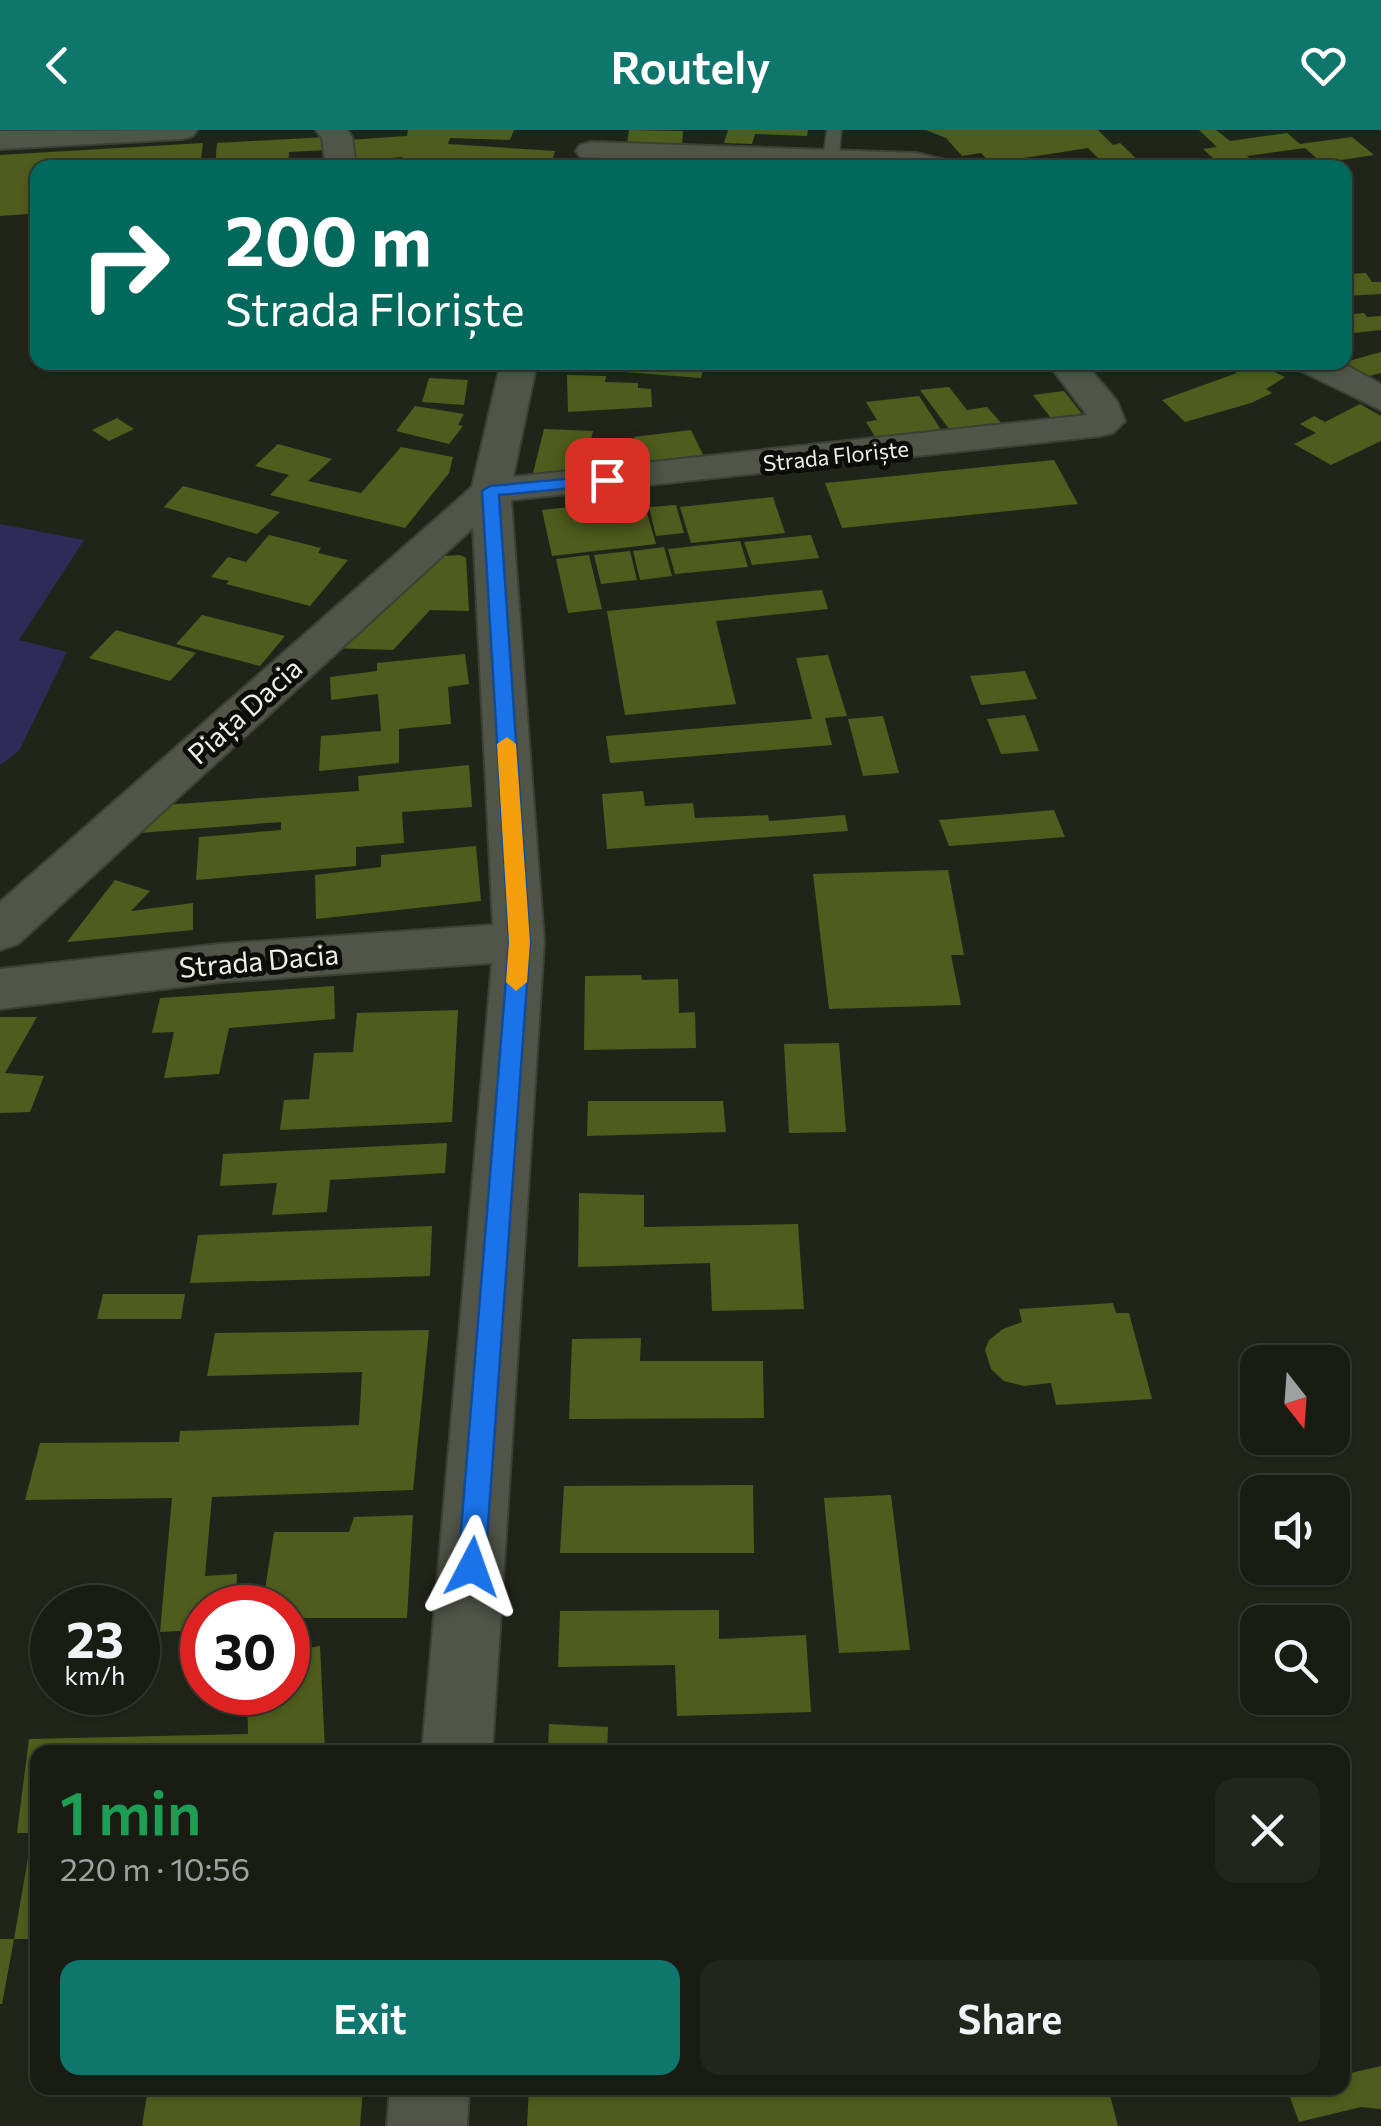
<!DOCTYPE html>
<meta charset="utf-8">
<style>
body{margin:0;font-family:Commissioner,sans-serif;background:#22251c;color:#f1f3f6;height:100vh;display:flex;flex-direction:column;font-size:38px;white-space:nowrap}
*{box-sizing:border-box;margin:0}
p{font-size:32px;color:#9fa1a0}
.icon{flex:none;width:55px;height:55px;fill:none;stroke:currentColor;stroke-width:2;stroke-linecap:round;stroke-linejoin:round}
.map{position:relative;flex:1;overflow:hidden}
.sheet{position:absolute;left:30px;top:1615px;width:1320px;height:350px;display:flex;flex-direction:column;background:#191c13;border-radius:20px;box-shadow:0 2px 8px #0004,0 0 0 2px #373a33}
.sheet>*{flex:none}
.hud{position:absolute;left:30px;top:30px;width:1322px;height:210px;border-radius:20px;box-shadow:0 2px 8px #0004,0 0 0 2px #373a33;background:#00695c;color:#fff;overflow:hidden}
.needle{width:65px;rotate:163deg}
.buttons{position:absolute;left:1240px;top:1215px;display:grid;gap:20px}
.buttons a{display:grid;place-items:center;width:110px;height:110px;border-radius:20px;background:#191c13;box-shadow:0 2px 8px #0004,0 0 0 2px #373a33;font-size:50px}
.speed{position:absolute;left:30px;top:1455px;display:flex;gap:20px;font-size:50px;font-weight:700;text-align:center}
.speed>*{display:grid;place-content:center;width:130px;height:130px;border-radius:50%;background:#191c13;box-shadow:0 2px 8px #0004,0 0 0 2px #373a33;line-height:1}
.speed small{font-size:25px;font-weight:400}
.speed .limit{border:15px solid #d22;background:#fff;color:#111}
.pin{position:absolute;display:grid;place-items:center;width:85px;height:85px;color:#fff;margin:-42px;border-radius:20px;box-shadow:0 5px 15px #0006}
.me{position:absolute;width:110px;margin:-55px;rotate:4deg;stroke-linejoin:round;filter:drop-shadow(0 0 8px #0008)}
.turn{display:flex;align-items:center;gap:35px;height:210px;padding:0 30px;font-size:45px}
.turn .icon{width:130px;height:130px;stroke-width:2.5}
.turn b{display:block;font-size:70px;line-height:85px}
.round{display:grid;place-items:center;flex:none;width:105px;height:105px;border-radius:20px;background:#22251c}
.overview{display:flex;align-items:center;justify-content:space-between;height:170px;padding:0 30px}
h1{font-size:60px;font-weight:600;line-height:75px;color:#1e9e55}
.cta{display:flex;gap:20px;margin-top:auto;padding:20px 30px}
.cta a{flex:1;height:115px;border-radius:20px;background:#0f766e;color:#fff;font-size:40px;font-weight:600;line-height:115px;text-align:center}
.cta a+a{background:#22251c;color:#f1f3f6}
header{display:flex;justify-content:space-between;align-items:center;height:130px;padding:0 30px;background:#0f766e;color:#fff;font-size:45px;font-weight:600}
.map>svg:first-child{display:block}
</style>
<header><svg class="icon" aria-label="back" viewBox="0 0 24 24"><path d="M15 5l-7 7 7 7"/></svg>Routely<svg class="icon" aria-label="heart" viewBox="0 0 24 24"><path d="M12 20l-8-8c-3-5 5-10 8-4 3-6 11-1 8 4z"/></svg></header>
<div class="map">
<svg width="1381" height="1996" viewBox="0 0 1381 1996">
<rect width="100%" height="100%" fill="#212519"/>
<path fill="#302a59" d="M0 394 84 410 19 510 67 522 19 621 0 635Z"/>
<path fill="#4e5d1d" d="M408 0H514L510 10 450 8 448 14 555 21 550 38H511L514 30 458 28 457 38H399L402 27 346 32 347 10 407 6Z
M629 0 683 1 682 16 627 14Z
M728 0H808L807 6 755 4 752 14 724 13Z
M926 0H1098L1113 15 1120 13 1146 38H1108L1088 18 1004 31 1007 34 993 36 981 23 962 26 946 8Z
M1199 0H1216L1230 11 1287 3 1300 14 1352 7 1374 25 1322 33 1305 18 1247 26 1260 38H1224L1203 19 1217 17Z
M326 7 327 20 289 22 288 38H215L217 13Z
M203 13 200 38H38V53L28 84 0 86V25Z
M616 29 740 34V38H613Z
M1366 143 1372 152H1381V164L1345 166V144Z
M1364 183 1367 187 1381 186V200L1345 204V185Z
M1381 222V243L1365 247 1345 232Z
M576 232H674L704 236 701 248 574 238Z
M1217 232H1276L1266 238 1285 247 1266 259 1272 263 1251 273 1185 292 1162 270 1237 243Z
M567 245 606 246 605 252 638 253V258L651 259 652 277 568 282Z
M429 248 468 250 464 275 422 272Z
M949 257 967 280 987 277 1003 295 952 303 920 260Z
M1064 261 1089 293 1058 297 1033 265Z
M919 266 943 303 879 313 866 292 877 290 866 272Z
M1360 274 1381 286V311L1331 335 1294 314 1316 303 1300 294 1314 286 1325 292Z
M415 276 464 284 458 295 463 296 449 314 396 301Z
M117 288 134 299 109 311 92 300Z
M544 299 593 301 588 322 638 316 634 307 691 300 706 331 542 350 533 343Z
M278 314 332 329 308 351 361 363 401 317 453 327 449 343 405 398 270 365 289 345 255 336Z
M1054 330 1078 374 842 398 825 353Z
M183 356 280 382 257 404 164 377Z
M773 367 785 403 691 413 680 377Z
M643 369 656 414 552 426 542 380Z
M676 375 684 403 656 406 649 377Z
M269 405 321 418 318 423 348 430 310 476 226 454 229 451 211 447 228 427 246 432Z
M811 405 819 428 752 435 744 412Z
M740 411 748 437 675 444 668 419Z
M664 417 672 446 640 450 633 421Z
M630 421 637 450 601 454 594 425Z
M460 425 466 428 469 481 430 480 393 520 329 518 428 427Z
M589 425 602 479 568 483 556 429Z
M822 460 828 479 716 491 736 574 625 585 607 481Z
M202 485 285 506 260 536 176 514Z
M116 500 196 523 170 551 89 528Z
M465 524 469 554 448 557 451 594 399 599V633L319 641 321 606 381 601 378 564 331 570 330 547 377 541V533Z
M828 525 847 586 825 588 832 615 610 633 606 606 812 589 796 528Z
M1025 541 1037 569 981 575 970 546Z
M1025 585 1039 621 1001 624 987 589Z
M883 586 899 643 863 646 848 589Z
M469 635 472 677 402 682 404 713 356 717V736L196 750 199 707 281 700V692L139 703 164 675 359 661 358 646Z
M643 661 645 676 693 673 695 688 768 685 769 691 845 685 848 701 607 719 602 664Z
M1054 680 1065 707 949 716 939 690Z
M476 716 481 771 316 789 315 745 381 737V725Z
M948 740 964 825H951L961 875 829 879 813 744Z
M115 750 150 761 131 781 193 773V800L67 812Z
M641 845 642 850 678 849 679 883 695 882 696 918 584 920 585 846Z
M334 856 335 889 229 898 219 944 164 948 174 902 152 903 160 868Z
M458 880 452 992 280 1000 284 970 309 969 314 923 353 922 357 883Z
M0 887H37L5 943 44 946 30 982 0 983Z
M839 913 846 1002 789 1003 784 914Z
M588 971H723L726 1002 587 1006Z
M447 1013 445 1043 330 1050 327 1082 272 1085 277 1053 220 1056 223 1024Z
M579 1063 644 1065V1097L798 1094 804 1179 712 1181 710 1133 578 1137Z
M432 1096 430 1146 190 1153 198 1105Z
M103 1164H185L181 1189H97Z
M1113 1173 1116 1183H1129L1152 1269 1056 1275 1051 1253 1024 1256 1004 1251 991 1239 985 1220 989 1210 1003 1199 1022 1192 1019 1179Z
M429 1200 413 1360 212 1367 205 1446 237 1444 236 1478H202V1500L160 1502 172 1368 25 1370 40 1313 179 1312 180 1301 359 1295 362 1242 207 1246 215 1203Z
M641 1208 640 1231H763L764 1288 569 1289 572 1209Z
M753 1355 754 1423H560L564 1356Z
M891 1365 910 1520 839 1523 824 1368Z
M413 1385 407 1488H288V1478H262L274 1402H349L354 1387Z
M719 1480V1509L806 1505 811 1582 677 1586 675 1535 558 1537 560 1481Z
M320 1516 325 1622H38V1703H17L29 1609 248 1604 247 1562H288V1522Z
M549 1594 608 1597 607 1622H548Z
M28 1728H38V1809H14Z
M0 1809H14L2 1874H0Z
M1381 1936V1979L1361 1977 1299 1992 1287 1959 1342 1958V1945Z
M148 1958H363L360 1996H142Z
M529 1958H790L899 1962V1958H1108L1118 1996H527Z"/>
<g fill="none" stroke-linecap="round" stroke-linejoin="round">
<defs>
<path id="service" d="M827 0H841L839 29 831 34 823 29Z"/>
<path id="minor" d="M197 0 193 6 182 9 0 19V1Z
M316 0H347L352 7 356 38H326L322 8Z
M591 12 916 23 950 31 954 38H808L580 27 576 21 580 15Z
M501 232H537L513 347 1087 285 1047 232H1084L1117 271 1125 291 1113 303 1100 306 511 370 544 812 492 1622H422L492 833 220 852 0 879V839L220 814 493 795 473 398 18 814 0 820V772L472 357Z
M1295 232H1340L1381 254V280L1299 240Z
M390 1958H469L467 1996H387Z"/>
</defs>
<use href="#service" stroke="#3c4036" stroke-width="3"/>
<use href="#minor" stroke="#3c4036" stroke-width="4"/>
<use href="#service" fill="#515547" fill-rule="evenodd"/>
<use href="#minor" fill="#515547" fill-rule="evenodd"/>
</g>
<path fill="#1a73e8" stroke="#114b97" stroke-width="2.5" d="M607 345 615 350 613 354 499 365 530 812 485 1437 481 1447 472 1451 462 1447 458 1437 509 812 482 361 490 356Z"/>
<path fill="#f59e0b" d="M507 607 516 614 530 812 527 852 516 861 506 852 509 812 497 614Z"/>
<g text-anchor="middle" stroke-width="10" stroke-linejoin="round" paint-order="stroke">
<g font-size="22" fill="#ecefe7" stroke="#0c0d08">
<text transform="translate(836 326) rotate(-6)" y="8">Strada Floriște</text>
</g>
<g font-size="28" fill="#ecefe7" stroke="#0c0d08">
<text transform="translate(245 581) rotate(-42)" y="10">Piața Dacia</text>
<text transform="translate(259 831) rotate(-5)" y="10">Strada Dacia</text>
</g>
</g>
</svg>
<div class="buttons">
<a><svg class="needle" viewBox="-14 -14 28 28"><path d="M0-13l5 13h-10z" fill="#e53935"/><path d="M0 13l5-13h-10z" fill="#9fa1a0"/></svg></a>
<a><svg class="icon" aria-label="sound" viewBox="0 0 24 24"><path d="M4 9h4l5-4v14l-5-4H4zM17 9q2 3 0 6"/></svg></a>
<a><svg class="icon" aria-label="search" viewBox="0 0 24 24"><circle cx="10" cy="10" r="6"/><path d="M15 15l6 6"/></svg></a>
</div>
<div class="speed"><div>23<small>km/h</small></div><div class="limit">30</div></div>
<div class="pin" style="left:607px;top:350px;background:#d93025"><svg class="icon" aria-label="arrive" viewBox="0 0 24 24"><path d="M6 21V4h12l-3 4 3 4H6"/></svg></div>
<svg class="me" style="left:472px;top:1437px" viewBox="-20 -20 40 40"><path d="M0-17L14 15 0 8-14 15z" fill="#1a73e8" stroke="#fff" stroke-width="4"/></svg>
<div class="hud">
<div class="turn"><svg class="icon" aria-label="right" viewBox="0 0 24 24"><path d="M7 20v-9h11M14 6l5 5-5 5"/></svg><div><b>200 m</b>Strada Floriște</div></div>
</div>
<section class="sheet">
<div class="overview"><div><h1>1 min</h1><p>220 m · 10:56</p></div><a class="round"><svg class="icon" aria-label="close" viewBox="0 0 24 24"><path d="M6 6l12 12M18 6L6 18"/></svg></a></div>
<div class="cta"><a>Exit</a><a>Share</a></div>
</section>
</div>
